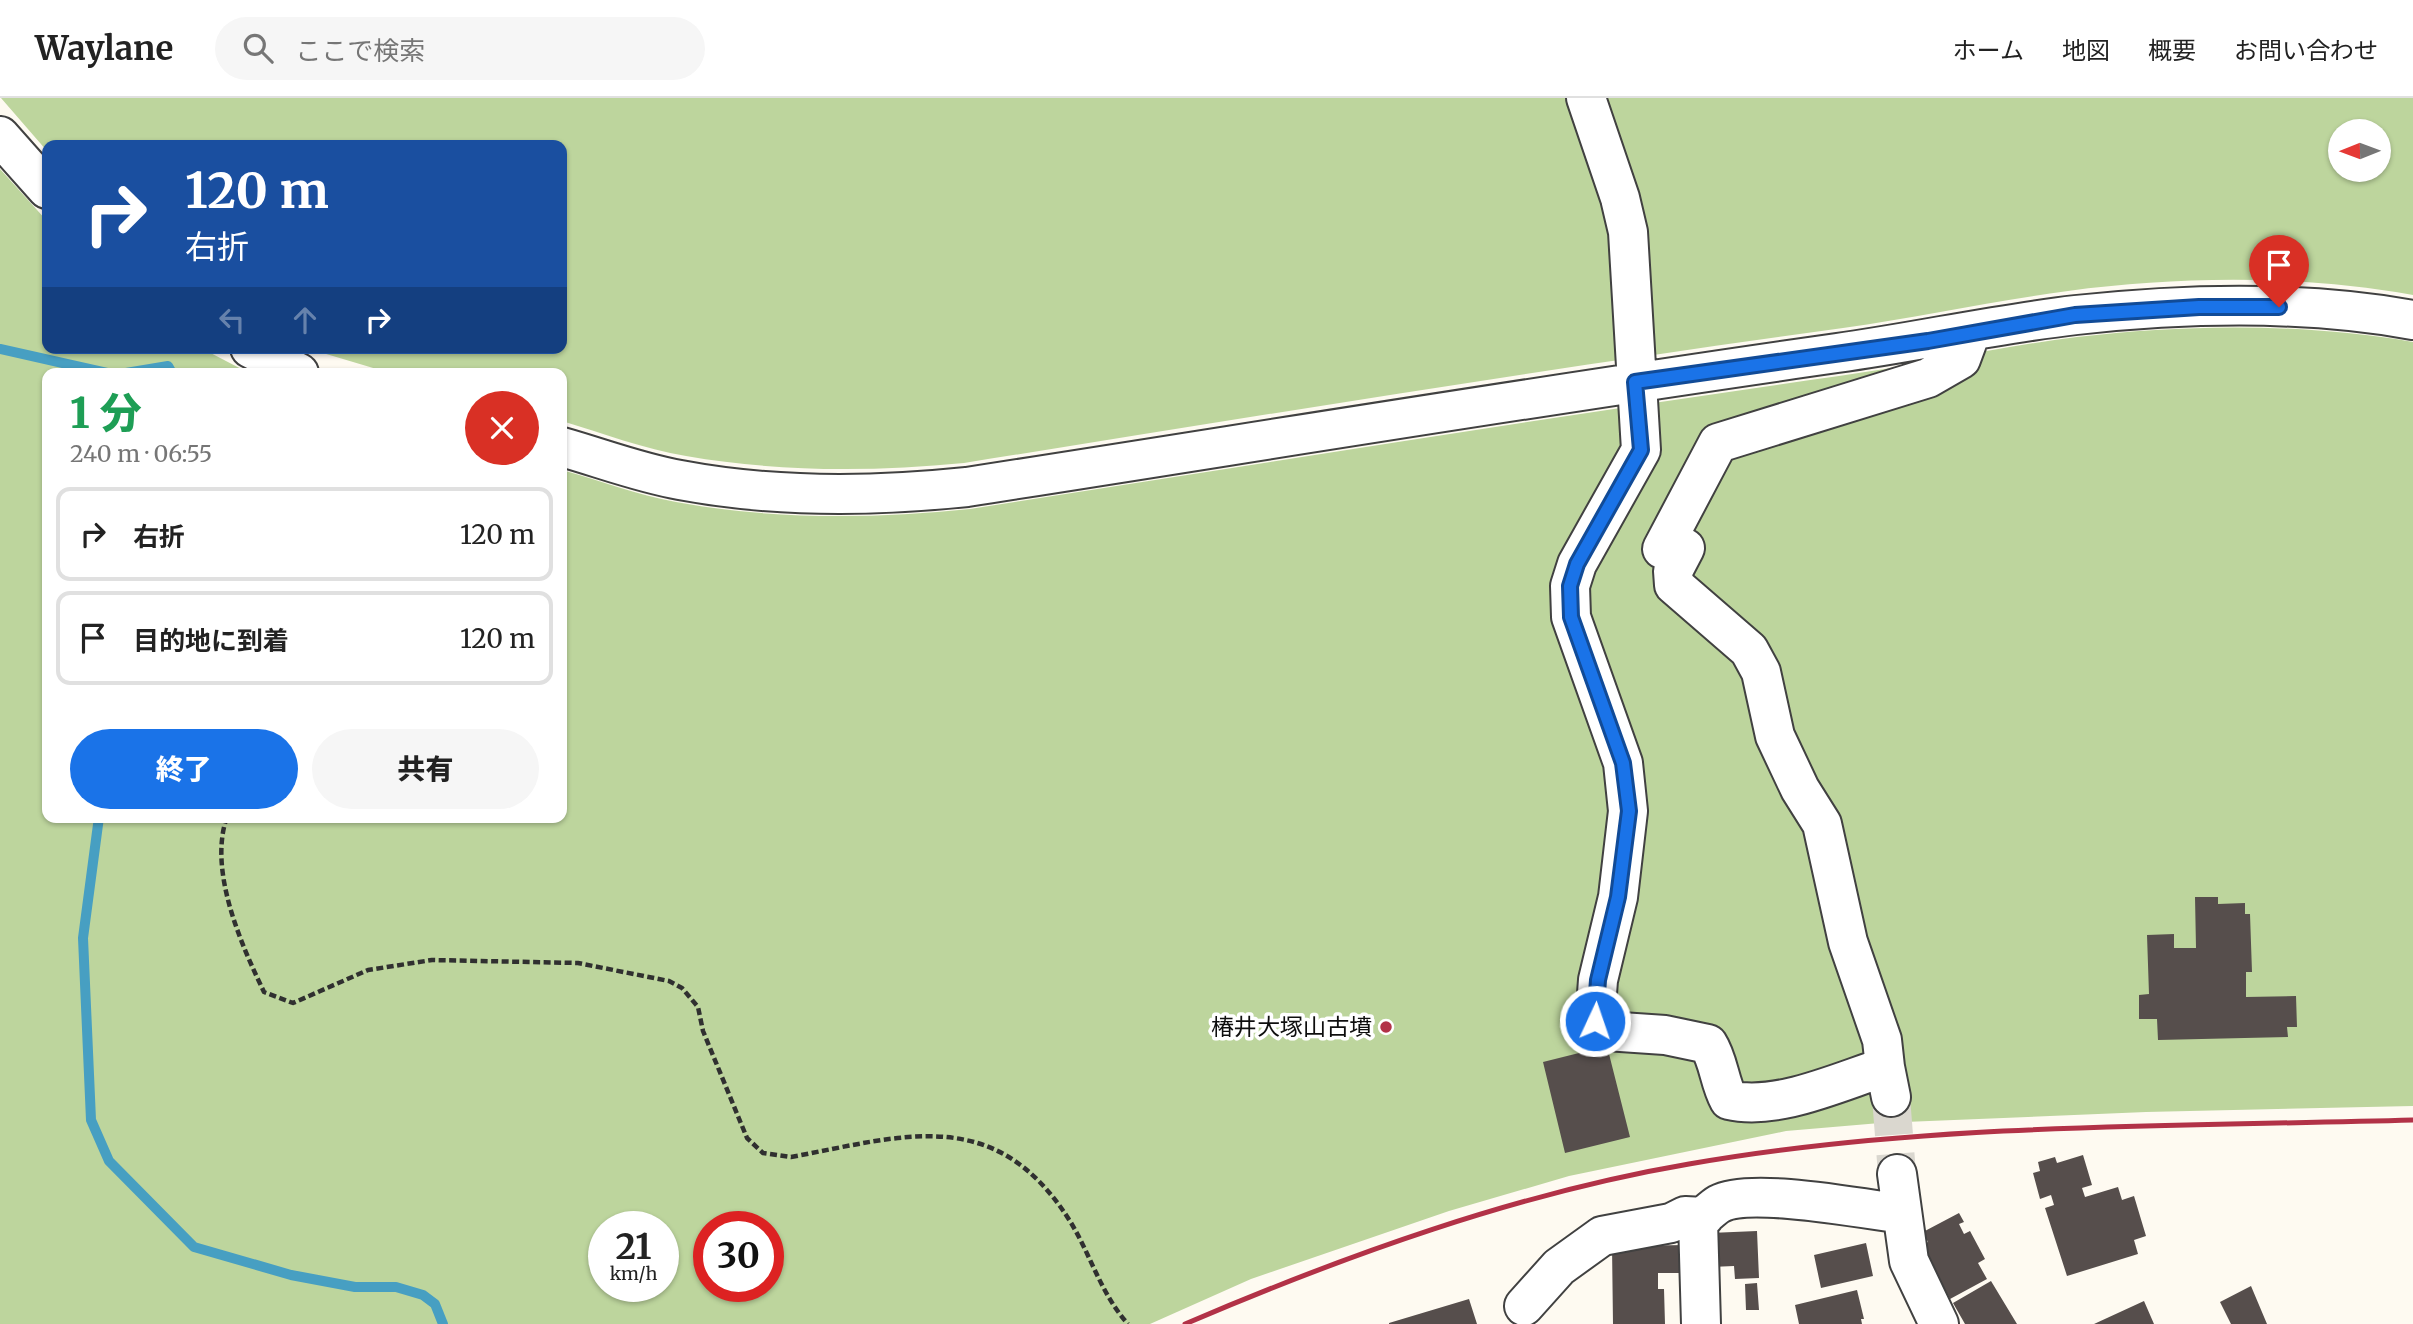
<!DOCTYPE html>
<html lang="ja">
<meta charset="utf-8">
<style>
body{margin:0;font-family:Merriweather,"Noto Sans JP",serif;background:#f6f6f6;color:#222;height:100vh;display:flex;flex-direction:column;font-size:26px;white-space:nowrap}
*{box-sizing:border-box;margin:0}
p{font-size:23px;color:#767676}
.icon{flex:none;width:38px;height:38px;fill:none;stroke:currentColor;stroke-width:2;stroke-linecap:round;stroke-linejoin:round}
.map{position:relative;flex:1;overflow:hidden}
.details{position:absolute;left:42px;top:270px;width:525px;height:455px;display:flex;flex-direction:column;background:#fff;border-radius:14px;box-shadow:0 2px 5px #0004}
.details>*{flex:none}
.banner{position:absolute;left:42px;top:42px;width:525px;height:214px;border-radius:14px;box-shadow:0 2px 5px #0004;background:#1a4fa0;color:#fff;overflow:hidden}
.needle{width:46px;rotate:269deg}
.fabs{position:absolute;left:2328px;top:21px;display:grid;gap:14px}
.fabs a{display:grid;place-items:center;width:63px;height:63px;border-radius:50%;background:#fff;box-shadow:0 2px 5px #0004;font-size:35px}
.speed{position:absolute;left:588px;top:1113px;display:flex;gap:14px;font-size:35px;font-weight:700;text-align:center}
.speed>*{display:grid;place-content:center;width:91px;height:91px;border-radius:50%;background:#fff;box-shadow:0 2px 5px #0004;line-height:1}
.speed small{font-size:18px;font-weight:400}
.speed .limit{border:10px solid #d22;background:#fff;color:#111}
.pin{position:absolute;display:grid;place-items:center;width:60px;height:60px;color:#fff;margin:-72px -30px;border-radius:50% 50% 50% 0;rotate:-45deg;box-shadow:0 0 7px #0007}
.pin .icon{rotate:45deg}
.me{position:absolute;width:77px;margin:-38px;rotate:3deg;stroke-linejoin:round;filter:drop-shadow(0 0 5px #0008)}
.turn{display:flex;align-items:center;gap:24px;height:147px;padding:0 28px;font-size:32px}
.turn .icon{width:91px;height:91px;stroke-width:2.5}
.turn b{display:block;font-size:49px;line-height:60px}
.lanes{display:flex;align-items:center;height:66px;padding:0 28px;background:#0003;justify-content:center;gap:35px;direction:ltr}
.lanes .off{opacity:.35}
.round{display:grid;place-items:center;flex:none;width:74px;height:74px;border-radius:37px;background:#f6f6f6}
.head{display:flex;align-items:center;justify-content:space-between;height:119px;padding:0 28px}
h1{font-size:42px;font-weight:800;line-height:52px;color:#1e9e55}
.cta{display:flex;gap:14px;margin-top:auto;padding:14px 28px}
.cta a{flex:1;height:80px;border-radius:42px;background:#1a73e8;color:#fff;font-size:28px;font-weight:800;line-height:80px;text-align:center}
.cta a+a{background:#f6f6f6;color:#222}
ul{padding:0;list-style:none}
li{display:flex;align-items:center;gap:21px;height:94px;margin:0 14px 10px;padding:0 14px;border:4px solid #e0e0e0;border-radius:14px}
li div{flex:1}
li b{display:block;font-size:26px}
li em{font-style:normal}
header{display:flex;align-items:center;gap:42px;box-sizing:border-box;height:98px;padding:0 35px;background:#fff;border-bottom:2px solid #e0e0e0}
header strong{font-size:33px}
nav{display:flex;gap:38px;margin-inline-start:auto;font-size:24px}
.search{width:490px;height:63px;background:#f6f6f6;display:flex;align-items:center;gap:18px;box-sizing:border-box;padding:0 24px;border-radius:38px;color:#767676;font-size:26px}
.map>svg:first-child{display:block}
</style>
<header>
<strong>Waylane</strong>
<div class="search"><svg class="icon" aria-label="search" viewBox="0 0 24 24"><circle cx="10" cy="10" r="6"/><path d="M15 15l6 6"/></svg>ここで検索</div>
<nav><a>ホーム</a><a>地図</a><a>概要</a><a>お問い合わせ</a></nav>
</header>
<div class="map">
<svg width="2413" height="1226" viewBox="0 0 2413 1226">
<rect width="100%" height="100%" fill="#fefaf1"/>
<path fill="#bdd59d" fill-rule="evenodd" d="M1 0H2413V197C2302 177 2180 178 2068 193 1993 203 1919 219 1843 230 1549 270 1257 318 964 365 871 374 778 374 686 358 644 351 602 335 562 323V275H390L306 250H562V47H47V53ZM2340 33H2378V72H2340Z
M0 71 47 123V250H201L249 275H47V719H562V372C599 382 637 397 676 404 773 422 872 421 970 411 1259 366 1549 319 1839 278 1919 267 1997 249 2077 239 2188 226 2303 225 2413 244V1008L2146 1014 1880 1025 1786 1033 1569 1078 1449 1113 1251 1181 1150 1226H0ZM604 1129H663V1188H604ZM709 1129H768V1188H709Z"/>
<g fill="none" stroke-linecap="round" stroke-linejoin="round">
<path stroke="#479fc2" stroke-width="10" d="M0 251 107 275
M126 275 168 268 172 275
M99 719 83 840 91 1022 109 1063 194 1149 291 1177 355 1189H396L423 1197 435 1206 443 1226"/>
</g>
<path fill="#564e4c" d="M2195 799H2218V806L2245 805V816H2250L2252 874H2246V899L2296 898 2297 929H2287L2288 939 2158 942 2157 921H2139V897L2149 896 2147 837 2174 836V850H2196Z
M1607 948 1630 1039 1565 1055 1543 964Z
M2083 1057 2092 1087 2082 1090 2085 1099 2118 1089 2122 1102 2134 1098 2146 1138 2134 1142 2138 1156 2067 1178 2045 1110 2054 1107 2051 1097 2040 1101 2033 1075 2040 1073 2038 1064 2055 1059 2057 1065Z
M1959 1115 1964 1124 1959 1126 1964 1136 1970 1133 1985 1161 1978 1165 1987 1181 1950 1201 1921 1148 1928 1144 1923 1134Z
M1757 1133 1759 1180 1735 1181 1734 1168 1711 1169 1710 1135Z
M1866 1145 1873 1178 1821 1190 1814 1157Z
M1688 1147V1175H1658V1191H1664L1665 1226H1613L1612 1148Z
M1991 1183 2017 1226H1965L1953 1205Z
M1757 1185 1759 1212H1746L1745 1186Z
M2251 1188 2267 1226H2231L2220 1204Z
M1857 1192 1864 1221H1861L1862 1226H1799L1795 1207Z
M1469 1201 1477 1226H1389V1225Z
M2144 1203 2154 1226H2094Z"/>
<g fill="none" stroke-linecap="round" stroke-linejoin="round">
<path stroke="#dad7cf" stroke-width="38" stroke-dasharray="38 19" stroke-linecap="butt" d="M1891 999 1897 1076"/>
<defs>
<path id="minor" d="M1586 0 1620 100 1628 134 1641 352 1577 466 1570 488 1571 519 1623 665 1628 713 1618 799 1598 882 1595 923 1606 933 1665 937 1708 946C1719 963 1719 984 1729 1002 1777 1013 1838 984 1885 969L1891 999
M0 38 47 91
M250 250 299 275
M562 349C601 360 640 375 680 382 775 400 871 399 967 389 1257 344 1547 296 1837 255 1917 244 1996 226 2076 217 2187 205 2303 202 2413 222
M1885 969 1882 942 1848 844 1822 726 1800 691 1775 638 1761 574 1749 552 1674 487 1673 473 1685 450 1662 451 1718 345 1928 280 1961 261 1971 234
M1897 1076 1909 1163 1939 1226
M1524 1208 1559 1169 1602 1138 1671 1125 1685 1118 1704 1119
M1701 1226 1698 1123C1705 1118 1712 1110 1719 1106 1750 1089 1864 1111 1902 1116"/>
</defs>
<use href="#minor" stroke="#414141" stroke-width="42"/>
<path stroke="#303030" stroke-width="4.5" stroke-dasharray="7 3.5" stroke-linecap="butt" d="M227 719C208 772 241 846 264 894L293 905 368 872 432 862 578 865 669 883 682 890 698 909 703 933 747 1040 763 1055 791 1059C904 1038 994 1006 1068 1120 1090 1154 1100 1195 1128 1226"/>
<use href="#minor" stroke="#fff" stroke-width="38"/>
<path stroke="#b23247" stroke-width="5" d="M1185 1226C1344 1158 1518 1095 1689 1066 1928 1024 2172 1029 2413 1022"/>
</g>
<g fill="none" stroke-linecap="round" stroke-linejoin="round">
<defs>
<path id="route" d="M1595 923 1598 882 1618 799 1629 713 1623 665 1571 519 1570 488 1577 466 1641 352 1635 284 1928 243 2075 217 2199 209H2279"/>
</defs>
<use href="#route" stroke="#114b97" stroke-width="18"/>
<use href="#route" stroke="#1a73e8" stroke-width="12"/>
</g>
<circle fill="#b23247" stroke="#fff" stroke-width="2.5" cx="1386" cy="929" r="7"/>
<g text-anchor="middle" stroke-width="7" stroke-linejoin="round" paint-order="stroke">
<g font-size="23" fill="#0e0e0e" stroke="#fff" text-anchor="end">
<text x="1372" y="937">椿井大塚山古墳</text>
</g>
</g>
</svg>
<div class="fabs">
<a><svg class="needle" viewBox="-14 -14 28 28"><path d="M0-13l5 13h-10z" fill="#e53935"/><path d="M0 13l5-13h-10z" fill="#767676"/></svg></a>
</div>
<div class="speed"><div>21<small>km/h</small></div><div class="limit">30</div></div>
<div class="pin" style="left:2279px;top:209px;background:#d93025"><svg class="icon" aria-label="arrive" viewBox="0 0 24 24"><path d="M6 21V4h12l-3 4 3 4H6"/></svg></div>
<svg class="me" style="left:1595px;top:923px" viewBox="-20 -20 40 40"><circle r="17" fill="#1a73e8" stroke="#fff" stroke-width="3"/><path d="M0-11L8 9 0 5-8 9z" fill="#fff"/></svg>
<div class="banner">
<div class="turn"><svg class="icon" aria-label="right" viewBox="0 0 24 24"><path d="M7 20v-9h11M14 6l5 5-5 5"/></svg><div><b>120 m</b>右折</div></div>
<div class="lanes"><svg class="icon off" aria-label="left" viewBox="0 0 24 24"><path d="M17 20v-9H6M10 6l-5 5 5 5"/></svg><svg class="icon off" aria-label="ahead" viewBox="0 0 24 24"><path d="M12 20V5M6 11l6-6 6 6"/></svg><svg class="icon" aria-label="right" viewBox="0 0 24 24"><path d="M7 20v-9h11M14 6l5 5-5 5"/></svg></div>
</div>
<section class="details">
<div class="head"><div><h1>1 分</h1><p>240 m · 06:55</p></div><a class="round" style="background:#d93025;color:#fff"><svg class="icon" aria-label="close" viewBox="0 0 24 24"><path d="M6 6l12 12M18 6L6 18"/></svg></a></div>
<ul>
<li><svg class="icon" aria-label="right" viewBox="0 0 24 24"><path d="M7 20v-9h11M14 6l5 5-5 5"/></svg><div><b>右折</b></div><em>120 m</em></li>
<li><svg class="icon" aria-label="arrive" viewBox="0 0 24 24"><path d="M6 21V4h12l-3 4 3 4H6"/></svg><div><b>目的地に到着</b></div><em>120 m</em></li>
</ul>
<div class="cta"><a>終了</a><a>共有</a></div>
</section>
</div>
